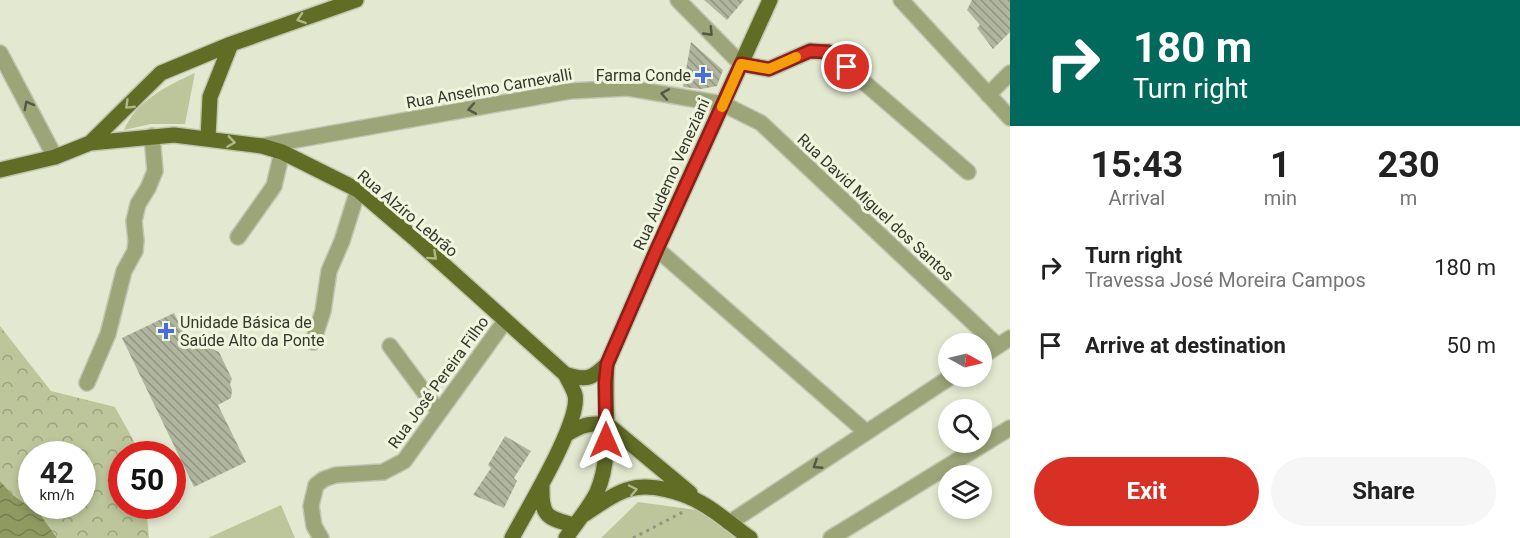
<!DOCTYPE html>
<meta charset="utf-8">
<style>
body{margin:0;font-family:Roboto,sans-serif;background:#f6f6f6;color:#222;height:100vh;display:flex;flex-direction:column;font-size:22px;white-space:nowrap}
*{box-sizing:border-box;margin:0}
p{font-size:20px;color:#767676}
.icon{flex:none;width:33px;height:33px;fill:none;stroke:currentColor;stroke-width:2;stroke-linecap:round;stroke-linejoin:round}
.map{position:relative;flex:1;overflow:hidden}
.panel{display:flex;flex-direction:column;background:#fff;width:510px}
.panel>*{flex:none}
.hud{background:#00695c;color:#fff;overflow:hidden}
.needle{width:39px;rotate:98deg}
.fabs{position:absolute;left:938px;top:333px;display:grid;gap:12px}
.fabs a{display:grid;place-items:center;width:54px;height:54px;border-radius:50%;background:#fff;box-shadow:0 3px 9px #0003;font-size:30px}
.speed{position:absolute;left:18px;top:441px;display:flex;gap:12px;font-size:30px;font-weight:700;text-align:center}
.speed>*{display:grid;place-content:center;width:78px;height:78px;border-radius:50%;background:#fff;box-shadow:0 3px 9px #0003;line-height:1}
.speed small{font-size:15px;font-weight:400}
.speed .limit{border:9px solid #d22;background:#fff;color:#111}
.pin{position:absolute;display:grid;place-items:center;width:51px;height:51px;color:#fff;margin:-26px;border:3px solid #fff;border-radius:50%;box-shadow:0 2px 6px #0007}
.me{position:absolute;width:66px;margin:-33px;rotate:0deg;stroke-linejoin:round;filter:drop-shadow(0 0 4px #0008)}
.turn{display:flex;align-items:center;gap:21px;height:126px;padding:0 24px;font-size:27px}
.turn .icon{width:78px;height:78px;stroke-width:2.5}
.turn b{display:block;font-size:42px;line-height:51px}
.eta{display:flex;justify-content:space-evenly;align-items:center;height:102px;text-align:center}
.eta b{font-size:36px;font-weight:700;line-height:42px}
.button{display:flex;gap:12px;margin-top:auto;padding:12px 24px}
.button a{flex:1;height:69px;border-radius:36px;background:#d93025;color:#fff;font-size:24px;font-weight:700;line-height:69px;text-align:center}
.button a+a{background:#f6f6f6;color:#222}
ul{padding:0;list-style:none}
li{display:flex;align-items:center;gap:18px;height:78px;padding:0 24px}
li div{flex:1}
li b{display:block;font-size:22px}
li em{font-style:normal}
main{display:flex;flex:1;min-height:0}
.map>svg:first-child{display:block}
</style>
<main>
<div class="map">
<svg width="1010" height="538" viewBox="0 0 1010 538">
<defs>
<pattern id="forest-crowns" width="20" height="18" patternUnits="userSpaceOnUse" patternTransform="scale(1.5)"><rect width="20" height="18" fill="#bdc69a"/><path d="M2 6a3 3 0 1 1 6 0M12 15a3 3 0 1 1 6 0" fill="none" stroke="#9aa27e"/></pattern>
<pattern id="water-waves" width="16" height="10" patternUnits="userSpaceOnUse" patternTransform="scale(1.5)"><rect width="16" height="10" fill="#8f9a61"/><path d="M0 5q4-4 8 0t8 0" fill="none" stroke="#767e50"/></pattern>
<pattern id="building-back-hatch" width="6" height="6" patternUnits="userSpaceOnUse" patternTransform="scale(1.5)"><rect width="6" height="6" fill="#b0b59e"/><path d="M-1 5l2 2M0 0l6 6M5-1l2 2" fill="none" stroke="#909481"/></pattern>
</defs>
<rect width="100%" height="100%" fill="#e3e9d0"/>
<path fill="url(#forest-crowns)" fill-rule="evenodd" d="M0 326 51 391 115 407 141 454H122V506H146L149 538H57L40 514 13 495 0 481ZM32 454H82V506H32Z"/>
<path fill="#bdc69a" d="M195 73 185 124H151L124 130C136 101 168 85 195 73Z
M638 502 697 510 738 538H601Z
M281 505 295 538H208Z"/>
<path fill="url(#water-waves)" d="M0 481 13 495 40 514 57 538H0Z"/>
<path fill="url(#building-back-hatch)" d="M704 0H744L727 20Z
M972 0H1010V32L993 49 977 28 980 25 967 10Z
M691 42 723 70 717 86 701 89 683 87Z
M174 313 192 350 204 342 212 346 214 350 219 352 232 379 230 384 232 390 231 398 218 405 246 462 194 487 122 338Z
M505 436 531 451 514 478 517 481 504 508 473 495 491 468 488 465Z"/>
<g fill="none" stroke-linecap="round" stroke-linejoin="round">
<defs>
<path id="minor" d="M678 0 741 64 769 69 810 51 829 52 968 172
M901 0 1010 118
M0 53 55 157
M988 95 1010 73
M262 146 570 91 628 88 723 104 761 123 998 346
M238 237 274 186 282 152
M657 249 866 432
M313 342 323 311 329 271 342 241 358 190
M390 346 439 412
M981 357 1010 338
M87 383 108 334 124 271 135 251 136 241 134 221 138 204 148 188 155 171 152 136
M729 523 952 376
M321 538 314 526 311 506 316 485 324 479 336 475 383 472 404 461 505 321
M831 538 1010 428"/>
<path id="major" d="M208 138 210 97 231 44
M90 143 174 135 262 146 282 152 358 190 414 238 565 374C586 381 592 379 607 364
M0 170 55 157 90 143 161 73 231 44 356 0
M567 434C582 425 589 423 607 424L690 493
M542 485C541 516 546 518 574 525
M585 514C597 506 616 492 630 489 650 483 683 492 701 503 718 512 734 527 750 538
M512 538C526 511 581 422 575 395 573 388 568 380 565 374
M566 538C576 523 589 508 597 492 614 452 603 406 607 364L657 249 770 0"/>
</defs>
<use href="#minor" stroke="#c0c5b0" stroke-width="18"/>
<use href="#major" stroke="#c0c5b0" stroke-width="18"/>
<path stroke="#919583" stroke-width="3" stroke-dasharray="3 4.5" stroke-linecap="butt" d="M633 538 685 511"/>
<use href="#minor" stroke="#9ba578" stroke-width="15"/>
<use href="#major" stroke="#616c25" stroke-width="15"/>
</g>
<defs><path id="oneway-chevron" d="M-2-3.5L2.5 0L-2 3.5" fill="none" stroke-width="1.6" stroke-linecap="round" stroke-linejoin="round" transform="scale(1.5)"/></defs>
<g stroke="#b0b88a">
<use href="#oneway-chevron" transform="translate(301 19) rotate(161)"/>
<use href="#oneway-chevron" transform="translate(129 105) rotate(136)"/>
<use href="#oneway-chevron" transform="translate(231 142) rotate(8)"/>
<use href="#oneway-chevron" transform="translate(433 256) rotate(42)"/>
<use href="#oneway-chevron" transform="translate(633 490) rotate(-12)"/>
</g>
<g stroke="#545844">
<use href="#oneway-chevron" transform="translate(709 32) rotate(46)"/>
<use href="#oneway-chevron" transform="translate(665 94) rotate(-170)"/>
<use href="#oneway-chevron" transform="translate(28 105) rotate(-118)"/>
<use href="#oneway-chevron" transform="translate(472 109) rotate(170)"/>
<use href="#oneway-chevron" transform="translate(817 465) rotate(147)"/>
</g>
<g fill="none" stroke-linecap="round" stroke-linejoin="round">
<defs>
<path id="route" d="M606 440 605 383 607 364 657 249 741 64 769 69 810 51 829 52 847 67"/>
</defs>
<use href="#route" stroke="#8d1f18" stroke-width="15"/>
<use href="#route" stroke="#d93025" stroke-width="10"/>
<path stroke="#f59e0b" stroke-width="10" d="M722 107 741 64 769 69 796 57"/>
</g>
<g fill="#496cdf" stroke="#f0f6dd" stroke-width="2">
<path d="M700 66h6v6h6v6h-6v6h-6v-6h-6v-6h6z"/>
<path d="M163 322h6v6h6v6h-6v6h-6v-6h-6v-6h6z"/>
</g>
<g text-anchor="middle" stroke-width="6" stroke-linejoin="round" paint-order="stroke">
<g font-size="16" fill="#35372e" stroke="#f0f6dd" text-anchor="end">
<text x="691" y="81">Farma Conde</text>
<text x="180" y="328" text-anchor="start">Unidade Básica de<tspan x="180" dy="18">Saúde Alto da Ponte</tspan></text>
</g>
<g font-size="16" fill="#35372e" stroke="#f0f6dd">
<text transform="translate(489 88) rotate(-10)" y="6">Rua Anselmo Carnevalli</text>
<text transform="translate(671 174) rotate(-66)" y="6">Rua Audemo Veneziani</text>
<text transform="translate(876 207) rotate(43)" y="6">Rua David Miguel dos Santos</text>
<text transform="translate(408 213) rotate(40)" y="6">Rua Alzíro Lebrão</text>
<text transform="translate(438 382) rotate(-54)" y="6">Rua José Pereira Filho</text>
</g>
</g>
</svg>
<div class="fabs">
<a><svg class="needle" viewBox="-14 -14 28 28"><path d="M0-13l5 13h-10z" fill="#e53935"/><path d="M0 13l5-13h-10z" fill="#767676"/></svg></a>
<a><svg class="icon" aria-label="search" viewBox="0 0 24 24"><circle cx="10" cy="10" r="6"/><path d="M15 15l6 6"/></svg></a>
<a><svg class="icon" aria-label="layers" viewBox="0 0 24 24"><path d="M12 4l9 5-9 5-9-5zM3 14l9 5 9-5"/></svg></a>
</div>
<div class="speed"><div>42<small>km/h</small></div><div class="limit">50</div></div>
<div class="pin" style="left:847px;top:67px;background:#d93025"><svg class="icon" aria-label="arrive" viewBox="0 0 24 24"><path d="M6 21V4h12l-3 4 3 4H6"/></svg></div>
<svg class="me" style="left:606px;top:440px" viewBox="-20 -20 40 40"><path d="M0-17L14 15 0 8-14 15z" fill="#d93025" stroke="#fff" stroke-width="4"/></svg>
</div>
<section class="panel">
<div class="hud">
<div class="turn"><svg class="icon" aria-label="right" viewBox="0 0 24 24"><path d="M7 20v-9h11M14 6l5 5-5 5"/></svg><div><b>180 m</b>Turn right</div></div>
</div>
<div class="eta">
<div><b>15:43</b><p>Arrival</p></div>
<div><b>1</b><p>min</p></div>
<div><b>230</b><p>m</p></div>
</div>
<ul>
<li><svg class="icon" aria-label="right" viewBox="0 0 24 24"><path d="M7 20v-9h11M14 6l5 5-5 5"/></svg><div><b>Turn right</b><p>Travessa José Moreira Campos</p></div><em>180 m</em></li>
<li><svg class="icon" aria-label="arrive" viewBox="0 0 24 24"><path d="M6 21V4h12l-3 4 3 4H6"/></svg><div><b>Arrive at destination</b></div><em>50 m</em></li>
</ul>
<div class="button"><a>Exit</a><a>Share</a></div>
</section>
</main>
